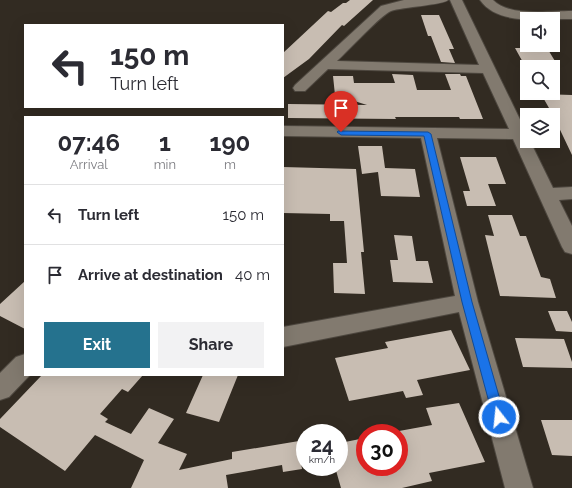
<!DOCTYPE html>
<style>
body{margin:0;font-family:Raleway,sans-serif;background:#f2f2f3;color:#2b2b33;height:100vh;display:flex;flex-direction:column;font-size:15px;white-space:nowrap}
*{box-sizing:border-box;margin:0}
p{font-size:13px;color:#7c7c81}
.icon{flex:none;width:22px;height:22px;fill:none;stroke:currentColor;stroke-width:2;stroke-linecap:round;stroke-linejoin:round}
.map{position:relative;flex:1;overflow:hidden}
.side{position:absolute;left:24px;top:116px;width:260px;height:260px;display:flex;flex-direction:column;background:#fff;border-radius:0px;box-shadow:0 4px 16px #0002}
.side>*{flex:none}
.hud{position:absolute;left:24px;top:24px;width:260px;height:84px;border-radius:0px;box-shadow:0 4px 16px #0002;background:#fff;color:#2b2b33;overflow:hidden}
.fabs{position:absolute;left:520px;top:12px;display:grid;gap:8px}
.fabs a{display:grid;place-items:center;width:40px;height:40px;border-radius:0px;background:#fff;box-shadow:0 4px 16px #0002;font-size:20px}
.speed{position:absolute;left:296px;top:424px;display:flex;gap:8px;font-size:20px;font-weight:700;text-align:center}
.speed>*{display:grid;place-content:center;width:52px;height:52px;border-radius:50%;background:#fff;box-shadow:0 4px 16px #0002;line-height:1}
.speed small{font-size:10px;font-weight:400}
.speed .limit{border:6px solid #d22;background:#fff;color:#111}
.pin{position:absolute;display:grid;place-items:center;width:34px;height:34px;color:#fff;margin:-41px -17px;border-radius:50% 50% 50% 0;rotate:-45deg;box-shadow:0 0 4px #0007}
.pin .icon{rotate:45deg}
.me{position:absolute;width:44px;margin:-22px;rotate:344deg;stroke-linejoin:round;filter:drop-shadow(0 0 3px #0008)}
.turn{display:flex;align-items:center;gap:14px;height:84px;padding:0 20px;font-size:18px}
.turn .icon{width:52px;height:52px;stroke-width:2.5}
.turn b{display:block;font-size:28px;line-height:34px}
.eta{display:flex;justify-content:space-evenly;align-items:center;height:68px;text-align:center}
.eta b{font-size:24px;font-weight:700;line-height:28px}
.button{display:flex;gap:8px;margin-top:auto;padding:8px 20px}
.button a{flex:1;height:46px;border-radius:0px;background:#25728e;color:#fff;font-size:16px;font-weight:700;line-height:46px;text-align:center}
.button a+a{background:#f2f2f3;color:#2b2b33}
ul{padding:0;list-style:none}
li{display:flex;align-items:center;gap:12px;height:60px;padding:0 20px;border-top:1px solid #e1e1e2}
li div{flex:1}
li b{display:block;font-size:15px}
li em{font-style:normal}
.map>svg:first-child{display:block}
</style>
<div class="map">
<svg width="572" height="488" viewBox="0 0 572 488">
<rect width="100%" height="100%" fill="#322b22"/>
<path fill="#c8bdb2" d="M350 0H373L344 26 342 25 309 59 283 78V53L328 11 331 12 343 3H346Z
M421 15H439L454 49H449L455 63 441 62 431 36H428Z
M515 48H547L558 66H525Z
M392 74 413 75 417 90H451L445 74H460L461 76H466L483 119H460L459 117H395L396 119 288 118V104L367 105 335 95 333 76H353L354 83H395Z
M541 94 572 95V155L553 115Z
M358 146H382L385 168 415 169 420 197 381 196 378 172 362 174Z
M460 157H496L506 184H488L496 206H467L463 191H470Z
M283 167 356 169 364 252H361L365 294 334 293 333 263H347L344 221H330V214L283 213Z
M488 215H512L520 236H526L541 277 550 279 556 298 500 296 485 235 494 236Z
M394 235 412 236 416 261H428L433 283 393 282 390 260H398Z
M25 281V329L0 316V304Z
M548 311H567L572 322V332L556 331Z
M451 330 470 370 417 380 423 395 406 398 403 391 349 401 335 358 388 348 385 342Z
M515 338 564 339 572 362V368L523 367Z
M42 375H143L128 392 122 389 100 414 108 419 105 422 131 434 149 408 174 419 158 443 187 454 179 470 232 459V452L305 440V455L300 456 302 469 283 472 282 465 226 475 228 488H131L144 460 95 435 65 471 0 427V419Z
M203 375H238L219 422 186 413Z
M459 403 485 462 429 473 432 481 402 488H341L335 467H339L340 443 365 438V467H399V431L432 425 426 408Z
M541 420H572V456L552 455Z"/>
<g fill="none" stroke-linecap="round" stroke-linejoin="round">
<defs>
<path id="minor" d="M404 0H448C444 5 402 7 391 11 382 14 347 52 337 61L479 65 450 0H462L527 134V141H530L553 188 572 187V199L559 200 572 226V254L565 252 562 247 513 139 437 138 478 302 533 488H505L459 312 283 347V327L455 296 421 138 283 136V126L509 129 483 73 328 69 305 91H295L293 88 295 85 381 6Z
M480 0H493C509 17 550 11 572 11V19C544 18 499 27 480 0Z
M25 354V375H30L9 397 0 400V373L16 357Z"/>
</defs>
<use href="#minor" stroke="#4d473f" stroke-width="2"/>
<use href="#minor" fill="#827a6f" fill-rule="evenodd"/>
</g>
<path fill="#1a73e8" stroke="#114b97" d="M338 131 428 132 431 134 472 302 505 417 503 420 499 422 495 420 493 417 462 302 424 136 341 135 337 132Z"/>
</svg>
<div class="fabs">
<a><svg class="icon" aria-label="sound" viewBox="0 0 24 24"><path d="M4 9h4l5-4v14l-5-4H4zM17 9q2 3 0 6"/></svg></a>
<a><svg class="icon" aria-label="search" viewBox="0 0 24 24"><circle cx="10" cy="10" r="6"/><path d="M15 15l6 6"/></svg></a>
<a><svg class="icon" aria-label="layers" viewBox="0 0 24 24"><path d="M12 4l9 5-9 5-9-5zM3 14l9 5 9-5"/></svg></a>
</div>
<div class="speed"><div>24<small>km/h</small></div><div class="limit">30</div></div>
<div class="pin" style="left:341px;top:132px;background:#d93025"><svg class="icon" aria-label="arrive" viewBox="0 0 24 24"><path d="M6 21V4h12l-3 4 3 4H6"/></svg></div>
<svg class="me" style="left:499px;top:417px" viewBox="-20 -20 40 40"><circle r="17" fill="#1a73e8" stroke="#fff" stroke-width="3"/><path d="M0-11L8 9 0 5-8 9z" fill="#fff"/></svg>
<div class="hud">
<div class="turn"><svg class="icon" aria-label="left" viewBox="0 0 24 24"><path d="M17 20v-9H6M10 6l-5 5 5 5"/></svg><div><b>150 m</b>Turn left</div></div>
</div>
<section class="side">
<div class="eta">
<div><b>07:46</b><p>Arrival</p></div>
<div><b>1</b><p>min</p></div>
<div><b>190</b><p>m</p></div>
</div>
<ul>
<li><svg class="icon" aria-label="left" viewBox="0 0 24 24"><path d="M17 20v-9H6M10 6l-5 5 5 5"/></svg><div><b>Turn left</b></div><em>150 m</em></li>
<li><svg class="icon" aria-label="arrive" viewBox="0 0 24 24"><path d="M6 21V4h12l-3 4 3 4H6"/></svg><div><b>Arrive at destination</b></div><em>40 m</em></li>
</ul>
<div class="button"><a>Exit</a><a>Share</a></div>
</section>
</div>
